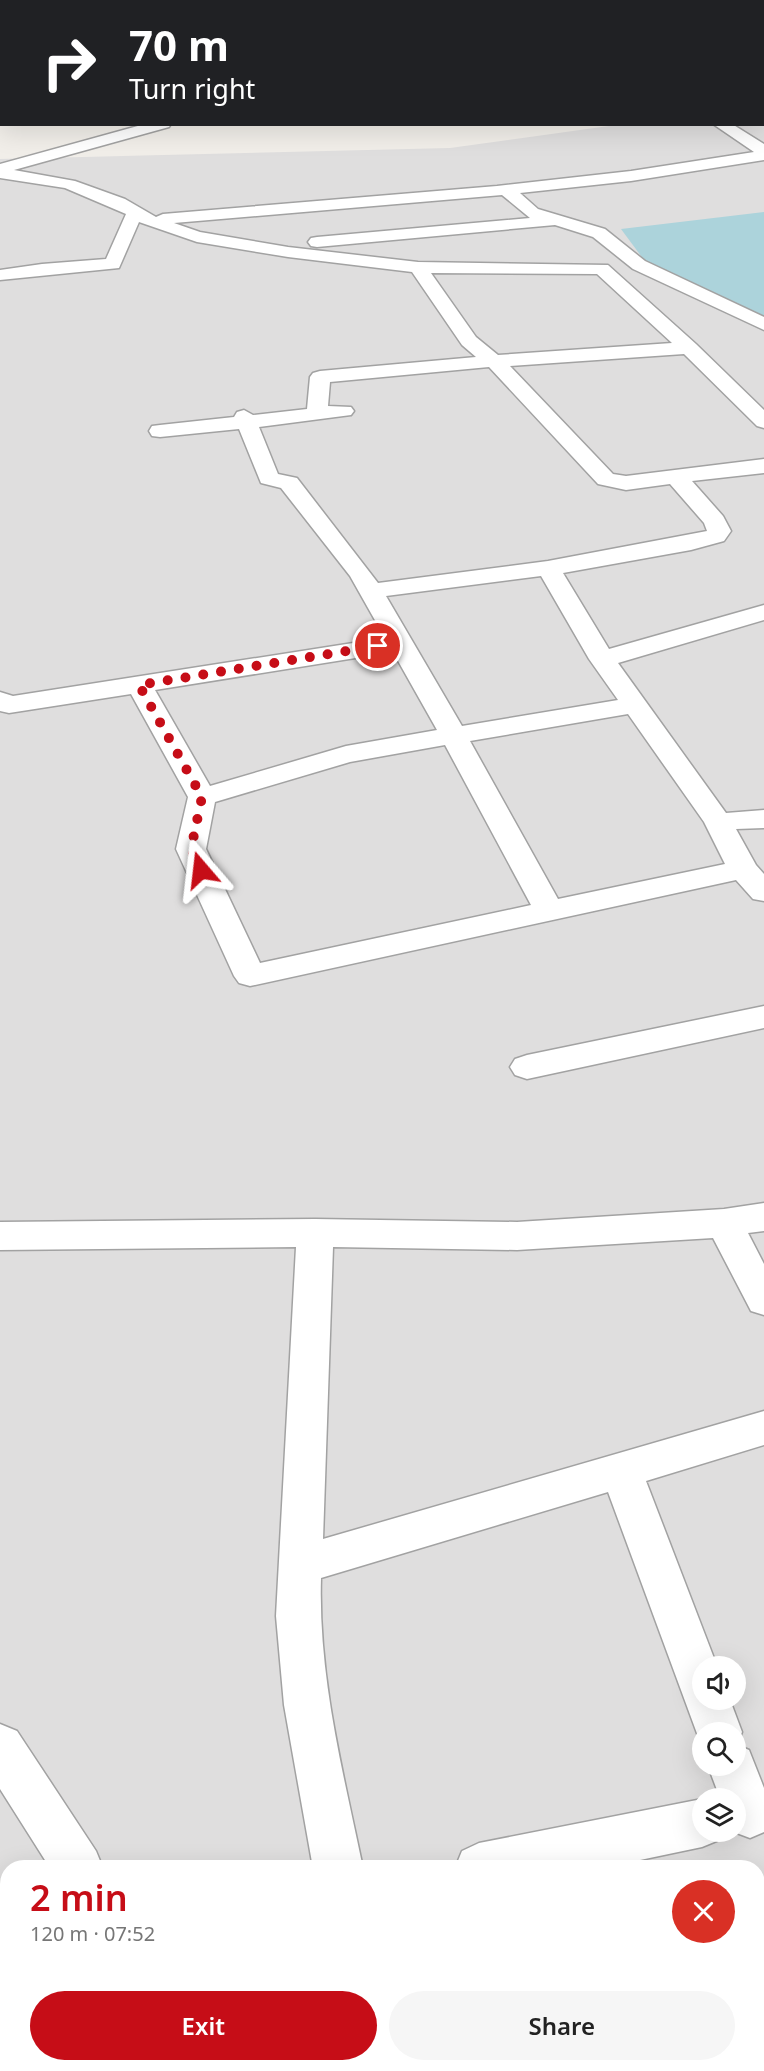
<!DOCTYPE html>
<meta charset="utf-8">
<style>
body{margin:0;font-family:"Noto Sans",sans-serif;background:#f6f6f6;color:#222;height:100vh;display:flex;flex-direction:column;font-size:22px;white-space:nowrap}
*{box-sizing:border-box;margin:0}
p{font-size:20px;color:#767676}
.icon{flex:none;width:33px;height:33px;fill:none;stroke:currentColor;stroke-width:2;stroke-linecap:round;stroke-linejoin:round}
.map{position:relative;flex:1;overflow:hidden}
.side{position:absolute;left:0px;top:1860px;width:765px;height:212px;display:flex;flex-direction:column;background:#fff;border-radius:24px 24px 0 0;box-shadow:0 6px 24px #0002}
.side>*{flex:none}
.guide{position:absolute;left:0px;top:0px;width:765px;height:126px;box-shadow:0 6px 24px #0002;background:#202124;color:#fff;overflow:hidden}
.controls{position:absolute;left:692px;top:1656px;display:grid;gap:12px}
.controls a{display:grid;place-items:center;width:54px;height:54px;border-radius:50%;background:#fff;box-shadow:0 6px 24px #0002;font-size:30px}
.pin{position:absolute;display:grid;place-items:center;width:51px;height:51px;color:#fff;margin:-26px;border:3px solid #fff;border-radius:50%;box-shadow:0 2px 6px #0007}
.me{position:absolute;width:66px;margin:-33px;rotate:343deg;stroke-linejoin:round;filter:drop-shadow(0 0 4px #0008)}
.turn{display:flex;align-items:center;gap:21px;height:126px;padding:0 30px;font-size:27px}
.turn .icon{width:78px;height:78px;stroke-width:2.5}
.turn b{display:block;font-size:42px;line-height:51px}
.round{display:grid;place-items:center;flex:none;width:63px;height:63px;border-radius:32px;background:#f6f6f6}
.overview{display:flex;align-items:center;justify-content:space-between;height:102px;padding:0 30px}
h1{font-size:36px;font-weight:600;line-height:45px;color:#c60d17}
.cta{display:flex;gap:12px;margin-top:auto;padding:12px 30px}
.cta a{flex:1;height:69px;border-radius:36px;background:#c60d17;color:#fff;font-size:24px;font-weight:600;line-height:69px;text-align:center}
.cta a+a{background:#f6f6f6;color:#222}
.map>svg:first-child{display:block}
</style>
<div class="map">
<svg width="764" height="2071" viewBox="0 0 764 2071">
<rect width="100%" height="100%" fill="#f1eee9"/>
<path fill="#dfdede" fill-rule="evenodd" d="M764 104V2071H0V159L450 148 616 125 764 124ZM702 1666H735V1700H702ZM702 1732H735V1766H702ZM702 1798H735V1832H702ZM8 1868H758V2064H8Z"/>
<path fill="#acd3db" d="M764 212V318L644 260 621 229Z"/>
<g fill="none" stroke-linecap="round" stroke-linejoin="round">
<defs>
<path id="minor" d="M145 124H171L169 127 14 170 75 181 125 199 156 217 163 214 497 186 631 171 754 152 713 124H732L764 144V160L631 181 520 193 538 209 605 229 645 261 764 317V330L633 269 593 237 555 225 317 247 311 246 308 242 311 238 317 237 530 218 502 195 174 223 200 232 288 247 418 262 608 265 696 344 764 410V428L757 426 684 354 510 366 613 474 626 476 764 459V473L692 481 723 516 731 531 724 541 691 550 563 573 609 649 764 605V620L618 663 726 813 764 810V828L736 829 756 865 764 874V901L753 899 736 880 250 986 239 983 234 976 176 849 188 797 131 694 9 713 0 711V692L13 696 385 638 350 576 281 488 261 483 239 429 160 437 152 436 149 431 152 426 160 425 234 417 237 412 244 410 253 415 307 409 310 377 313 373 320 371 476 357 462 345 412 272 288 257 197 242 139 222 119 268 0 280V270L42 264 106 259 126 214 65 188 0 178V164ZM431 273 597 274 672 343 498 355 476 337ZM489 367 598 484 626 490 670 484 704 523 707 531 548 561 378 583 297 478 278 474 259 427 351 415 354 411 351 407 328 406 330 382ZM541 576 589 659 618 700 462 726 386 596ZM393 652 437 730 346 746 210 786 155 690ZM628 714 704 822 725 864 558 899 470 741ZM445 745 531 905 260 963 206 849 215 802 350 762Z
M764 1006V1028L527 1079 515 1075 510 1067 515 1059 527 1055Z
M764 1203V1231L748 1233 764 1264V1315L751 1311 713 1238 517 1250 333 1247 323 1539 764 1411V1445L646 1481 717 1666H702V1700H730L742 1732 737 1745 749 1750 764 1788V1832L750 1838 734 1832 735 1798H720L708 1766H735V1732H702V1747L608 1492 321 1578C318 1676 343 1772 363 1868H313L284 1705 276 1616 296 1247 0 1250V1222L315 1219 517 1222 724 1209Z
M0 1724 17 1731 96 1851 103 1868H50L0 1789Z
M702 1799V1832H723L719 1840 702 1847 602 1868H455L462 1851 479 1843Z
M132 2064H186L185 2071H131Z
M349 2064H403L404 2071H350Z"/>
</defs>
<use href="#minor" stroke="#a2a2a2" stroke-width="3"/>
<use href="#minor" fill="#fff" fill-rule="evenodd"/>
</g>
<g fill="none" stroke-linecap="round" stroke-linejoin="round">
<path stroke="#c60d17" stroke-width="10" stroke-dasharray="0 18" d="M201 870 191 849 202 797 139 685 378 646"/>
</g>
</svg>
<div class="controls">
<a><svg class="icon" aria-label="sound" viewBox="0 0 24 24"><path d="M4 9h4l5-4v14l-5-4H4zM17 9q2 3 0 6"/></svg></a>
<a><svg class="icon" aria-label="search" viewBox="0 0 24 24"><circle cx="10" cy="10" r="6"/><path d="M15 15l6 6"/></svg></a>
<a><svg class="icon" aria-label="layers" viewBox="0 0 24 24"><path d="M12 4l9 5-9 5-9-5zM3 14l9 5 9-5"/></svg></a>
</div>
<div class="pin" style="left:378px;top:646px;background:#d93025"><svg class="icon" aria-label="arrive" viewBox="0 0 24 24"><path d="M6 21V4h12l-3 4 3 4H6"/></svg></div>
<svg class="me" style="left:201px;top:870px" viewBox="-20 -20 40 40"><path d="M0-17L14 15 0 8-14 15z" fill="#c60d17" stroke="#fff" stroke-width="4"/></svg>
<div class="guide">
<div class="turn"><svg class="icon" aria-label="right" viewBox="0 0 24 24"><path d="M7 20v-9h11M14 6l5 5-5 5"/></svg><div><b>70 m</b>Turn right</div></div>
</div>
<section class="side">
<div class="overview"><div><h1>2 min</h1><p>120 m · 07:52</p></div><a class="round" style="background:#d93025;color:#fff"><svg class="icon" aria-label="close" viewBox="0 0 24 24"><path d="M6 6l12 12M18 6L6 18"/></svg></a></div>
<div class="cta"><a>Exit</a><a>Share</a></div>
</section>
</div>
